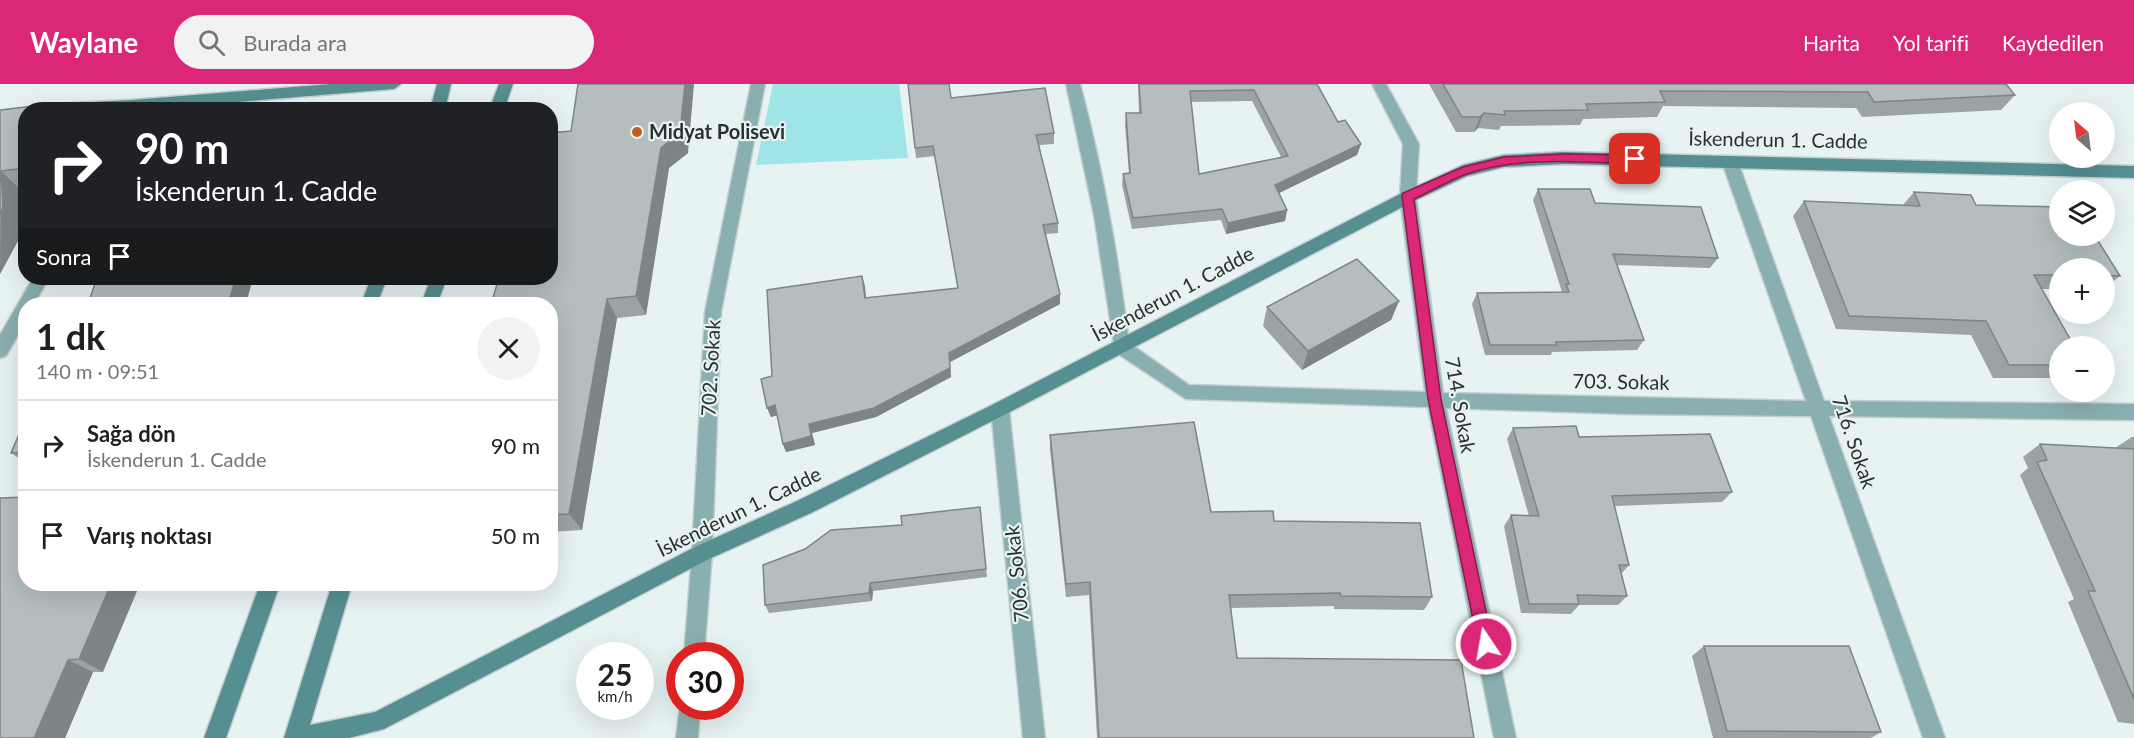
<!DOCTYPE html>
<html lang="tr">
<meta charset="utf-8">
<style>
body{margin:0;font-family:Lato,sans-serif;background:#f2f2f2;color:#202124;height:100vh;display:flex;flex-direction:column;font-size:22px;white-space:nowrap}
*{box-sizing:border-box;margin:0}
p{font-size:20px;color:#757577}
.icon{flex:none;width:33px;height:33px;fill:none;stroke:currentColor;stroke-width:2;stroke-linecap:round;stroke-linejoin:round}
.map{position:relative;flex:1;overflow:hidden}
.drawer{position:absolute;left:18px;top:213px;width:540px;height:294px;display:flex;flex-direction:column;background:#fff;border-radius:24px;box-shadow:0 6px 24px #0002}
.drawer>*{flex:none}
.hud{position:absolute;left:18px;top:18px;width:540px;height:183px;border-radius:24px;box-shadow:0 6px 24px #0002;background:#202124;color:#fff;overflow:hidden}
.needle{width:39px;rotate:332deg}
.fabs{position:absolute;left:2049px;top:18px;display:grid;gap:12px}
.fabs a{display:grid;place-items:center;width:66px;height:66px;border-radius:50%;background:#fff;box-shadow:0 6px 24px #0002;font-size:30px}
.speed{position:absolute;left:576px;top:558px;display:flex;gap:12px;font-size:30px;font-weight:700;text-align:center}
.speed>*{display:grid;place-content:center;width:78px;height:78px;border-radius:50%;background:#fff;box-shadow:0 6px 24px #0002;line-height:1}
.speed small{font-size:15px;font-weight:400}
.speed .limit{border:9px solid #d22;background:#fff;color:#111}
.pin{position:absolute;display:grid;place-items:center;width:51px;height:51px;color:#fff;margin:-26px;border-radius:12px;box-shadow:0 3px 9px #0006}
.me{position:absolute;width:66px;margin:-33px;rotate:348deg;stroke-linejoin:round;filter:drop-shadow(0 0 4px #0008)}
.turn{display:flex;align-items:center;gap:21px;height:126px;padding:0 18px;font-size:27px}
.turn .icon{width:78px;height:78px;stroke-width:2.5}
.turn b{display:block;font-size:42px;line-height:51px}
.then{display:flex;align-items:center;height:57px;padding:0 18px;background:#0003;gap:12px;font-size:22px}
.round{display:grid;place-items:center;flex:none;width:63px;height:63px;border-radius:32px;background:#f2f2f2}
.headline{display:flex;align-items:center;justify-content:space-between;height:102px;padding:0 18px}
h1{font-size:36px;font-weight:700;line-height:45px}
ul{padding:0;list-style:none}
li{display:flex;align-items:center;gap:18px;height:90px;padding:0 18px;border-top:2px solid #e0e0e0}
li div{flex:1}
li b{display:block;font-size:22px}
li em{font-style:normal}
header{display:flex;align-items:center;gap:36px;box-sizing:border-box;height:84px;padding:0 30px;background:#db2777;color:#fff}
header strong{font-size:28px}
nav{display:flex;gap:33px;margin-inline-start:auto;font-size:21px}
.search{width:420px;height:54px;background:#f2f2f2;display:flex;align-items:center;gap:15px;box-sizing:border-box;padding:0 21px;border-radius:33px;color:#757577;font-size:22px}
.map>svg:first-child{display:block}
</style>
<header>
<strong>Waylane</strong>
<div class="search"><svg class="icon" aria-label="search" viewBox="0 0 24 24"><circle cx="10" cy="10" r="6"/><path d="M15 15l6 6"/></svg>Burada ara</div>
<nav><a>Harita</a><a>Yol tarifi</a><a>Kaydedilen</a></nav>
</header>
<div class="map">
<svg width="2134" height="654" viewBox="0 0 2134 654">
<rect width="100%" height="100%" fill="#e7f2f2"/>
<path fill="#9fe4e6" d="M773 0H899L908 74 756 81Z"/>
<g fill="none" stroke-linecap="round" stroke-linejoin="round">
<defs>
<path id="street" d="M751 0H765L721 228 712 469 704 572H684L692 469 705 228Z
M1066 0H1080C1103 85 1118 172 1129 259L1189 301 1425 308 1400 113 1403 60 1372 0H1386L1419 60 1416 113 1443 309 1806 317 1722 78 1725 74H1735L1738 78 1824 317 2134 320V336L1829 332 1945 654H1923L1811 332 1628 330 1446 324 1516 654H1494L1428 323 1186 315 1115 268 1094 131Z
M33 194H49L34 220H26V237L6 272 0 274V251Z
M1000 317 1006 320 1009 325 1045 654H1023L991 325 994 320Z
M680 622H700L698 654H676Z"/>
<path id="secondary" d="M331 0H401L394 5 140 26H26L33 21 132 16Z
M437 0H451L445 26H430Z
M499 0H513L504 26H489Z
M1563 68 2134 82V94L1563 80 1504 83 1467 92 1414 117 1006 330 811 429 709 475 384 645 349 654H284L332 500H352L310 641 375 628 695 463 797 417 994 320 1402 109 1463 81 1504 71Z
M371 194H387L377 220H361Z
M431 194H447L437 220H421Z
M260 500H280L226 654H204Z"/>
</defs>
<use href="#street" stroke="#c5cfcf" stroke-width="3"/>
<use href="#secondary" stroke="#c5cfcf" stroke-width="3"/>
<use href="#street" fill="#8aafb0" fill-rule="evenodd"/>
<use href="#secondary" fill="#568f91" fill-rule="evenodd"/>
</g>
<path fill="#9ba3a4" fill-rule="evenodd" d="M1138 0H1317L1338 38 1361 60 1357 71 1279 109 1287 126 1285 137 1226 150 1221 136 1132 145 1122 101 1123 90 1129 89 1125 41 1126 29H1139ZM1252 17 1281 73 1199 90 1191 18Z
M1429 0H2006L2015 11 2001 26 1862 33 1856 24 1663 22 1657 33 1583 35 1580 41 1501 42 1499 46 1478 44 1474 48H1456Z
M59 19 65 26H26V107L23 108 25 144 0 190V26Z
M550 49 688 69 669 84 646 231 617 234 582 446 550 448Z
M1054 49V60L1039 61 1058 139V149L1046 150 1060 210V220L950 278 951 293 876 333 812 349 815 361 786 368 783 360 777 331 771 333 772 292 862 192 866 214 958 204 935 72 916 74 915 64Z
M1538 105 1595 119 1718 174 1710 184 1616 181 1644 256 1637 266 1552 268 1551 271H1485L1472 220 1477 209 1562 208 1533 116Z
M1914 108 1976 121 2120 192 2104 204V184H2060V205H2042L2060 262V294H1993L1971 251 1836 245 1793 132 1804 117 1903 121Z
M89 194H253L95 199Z
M1399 217 1391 236 1302 286 1263 242 1267 223Z
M26 334V379L11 369Z
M1513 344 1579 353 1732 408 1722 418 1614 422 1629 481 1621 490 1627 512 1618 521H1579L1571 530 1521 529 1504 442 1511 431 1529 432 1507 355Z
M1050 351 1211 428 1274 437 1432 513 1424 526 1334 525V522L1231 524 1237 574 1474 654H1097L1089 511 1066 513 1050 366Z
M2132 353H2134V640L2118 638 2068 518 2074 515 2020 391 2028 384 2023 373 2040 360 2115 364Z
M26 413 103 588H93L65 654H0Z
M980 423 987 493 873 507 872 517 769 529 765 521 902 441Z
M1704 562 1881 648 1871 654H1713L1692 572Z"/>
<path fill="#7e8586" d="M685 0H694L688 69 669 84 646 231 636 212 661 64Z
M59 19 65 26H56Z
M1484 29 1478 44 1474 48 1480 33Z
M1361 60 1357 71 1273 112 1275 101Z
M1 87 23 108 25 144 0 190Z
M1287 126 1285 137 1226 150 1228 139Z
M862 192 865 202 867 224 865 214Z
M236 194H253L246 220H228Z
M1060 210V220L950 278 951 293 876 333 812 349 815 361 786 368 783 360 809 340Z
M607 215 617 234 582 446 569 430Z
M1399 217 1391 236 1302 286 1308 267Z
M775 321 778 331 771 333 767 324Z
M870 499 873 507 872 517 869 509Z
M111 500H140L103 588 79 575Z
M68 576 93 588 65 654H34Z"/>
<path fill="#b4bebf" stroke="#7e8586" stroke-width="1.5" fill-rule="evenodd" d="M578 0H685L680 48 661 64 636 212 607 215 569 430 550 431V220H491L499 194H550V49L571 47Z
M908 0H949L951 14 1045 4 1054 49 1036 51 1058 139 1043 141 1060 210 949 269 950 284 874 324 809 340 811 352 783 360 775 321 767 324 761 295 772 292 767 206 862 192 865 214 958 204 933 62 915 64Z
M1139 0H1317L1338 38 1345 36 1361 60 1275 101 1287 126 1228 139 1222 125 1133 134 1123 90 1130 89 1126 29H1141ZM1254 6 1288 72 1199 90 1190 7Z
M1443 0H2006L2015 11 1874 18 1868 8 1660 7 1665 18 1586 20 1588 26 1504 27 1505 31 1484 29 1480 33H1462Z
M59 19 56 26H26V84L1 87 3 124 0 129V26Z
M1538 105H1590L1595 119 1701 123 1718 174 1613 170 1644 256 1556 258 1557 261H1490L1477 209 1569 208 1566 200H1569Z
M1914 108 1971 111 1976 121 2060 123V152H2095L2120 192 2104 191V184H2060V191H2034L2074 262H2060V281H2009L1986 237 1849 232 1804 117 1920 122Z
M1357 175 1399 217 1308 267 1267 223Z
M97 194H236L228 220H88Z
M26 334V368L11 369Z
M1194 338 1211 428 1273 427 1274 437 1420 439 1432 513 1341 512 1340 509 1229 511 1237 574 1461 576 1474 654H1099L1090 498 1066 500 1050 351Z
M1576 342 1579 353 1710 350 1732 408 1612 412 1629 481H1619L1627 512 1577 511 1579 520H1529L1511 431 1539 432 1513 344Z
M2040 360 2134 365V615L2088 507H2095L2037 378 2047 376Z
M26 413V500H111L79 575 68 576 34 654H0V414Z
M980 423 986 485 870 499 869 509 765 521 763 481 805 465 831 446 902 441 901 432Z
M1704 562H1849L1881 648 1727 647Z"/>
<path fill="#db2777" stroke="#8e194d" stroke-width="1.5" d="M1563 70 1635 71 1640 75 1635 80C1582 78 1514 72 1464 91 1447 98 1431 107 1414 115L1441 315 1493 560 1491 565 1486 567 1480 565 1478 560 1428 315 1402 112 1403 109 1463 83 1504 73Z"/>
<circle fill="#bf5d1f" stroke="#e7f2f2" stroke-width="2" cx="637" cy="48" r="6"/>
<g text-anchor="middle" stroke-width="4.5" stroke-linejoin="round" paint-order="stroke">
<g font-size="20" font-weight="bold" fill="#2b2f2f" stroke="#e7f2f2" text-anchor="start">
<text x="649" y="55">Midyat Polisevi</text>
</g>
<g font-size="20" fill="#2b2f2f" stroke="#e7f2f2">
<text transform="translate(1778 56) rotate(1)" y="7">İskenderun 1. Cadde</text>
<text transform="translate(1173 210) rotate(-28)" y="7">İskenderun 1. Cadde</text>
<text transform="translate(711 284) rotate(-87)" y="7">702. Sokak</text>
<text transform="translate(1621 298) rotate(1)" y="7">703. Sokak</text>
<text transform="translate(1460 321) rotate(80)" y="7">714. Sokak</text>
<text transform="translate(1854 358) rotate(71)" y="7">716. Sokak</text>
<text transform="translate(739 428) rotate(-26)" y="7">İskenderun 1. Cadde</text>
<text transform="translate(1017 490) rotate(-96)" y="7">706. Sokak</text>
</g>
</g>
</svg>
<div class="fabs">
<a><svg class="needle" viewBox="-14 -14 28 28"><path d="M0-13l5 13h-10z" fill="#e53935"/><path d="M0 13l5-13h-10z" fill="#757577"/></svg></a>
<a><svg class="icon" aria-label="layers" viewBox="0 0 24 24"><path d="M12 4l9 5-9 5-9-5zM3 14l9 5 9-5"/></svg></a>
<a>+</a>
<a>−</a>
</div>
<div class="speed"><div>25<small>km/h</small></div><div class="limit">30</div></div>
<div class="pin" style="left:1635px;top:75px;background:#d93025"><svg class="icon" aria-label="arrive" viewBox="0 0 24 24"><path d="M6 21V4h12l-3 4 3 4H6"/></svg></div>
<svg class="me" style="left:1486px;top:560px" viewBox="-20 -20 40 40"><circle r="17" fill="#db2777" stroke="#fff" stroke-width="3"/><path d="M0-11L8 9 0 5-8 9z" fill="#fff"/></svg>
<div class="hud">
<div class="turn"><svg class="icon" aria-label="right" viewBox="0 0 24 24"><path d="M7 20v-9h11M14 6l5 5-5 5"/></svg><div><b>90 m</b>İskenderun 1. Cadde</div></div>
<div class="then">Sonra<svg class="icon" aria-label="arrive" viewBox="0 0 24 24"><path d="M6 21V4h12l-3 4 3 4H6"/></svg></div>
</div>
<section class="drawer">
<div class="headline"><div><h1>1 dk</h1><p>140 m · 09:51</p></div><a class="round"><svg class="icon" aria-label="close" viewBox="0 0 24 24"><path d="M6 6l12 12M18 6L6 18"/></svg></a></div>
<ul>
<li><svg class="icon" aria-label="right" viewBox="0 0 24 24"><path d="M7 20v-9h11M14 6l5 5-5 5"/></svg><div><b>Sağa dön</b><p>İskenderun 1. Cadde</p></div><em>90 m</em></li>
<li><svg class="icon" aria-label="arrive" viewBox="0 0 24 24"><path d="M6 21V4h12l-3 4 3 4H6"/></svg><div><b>Varış noktası</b></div><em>50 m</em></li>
</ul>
</section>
</div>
